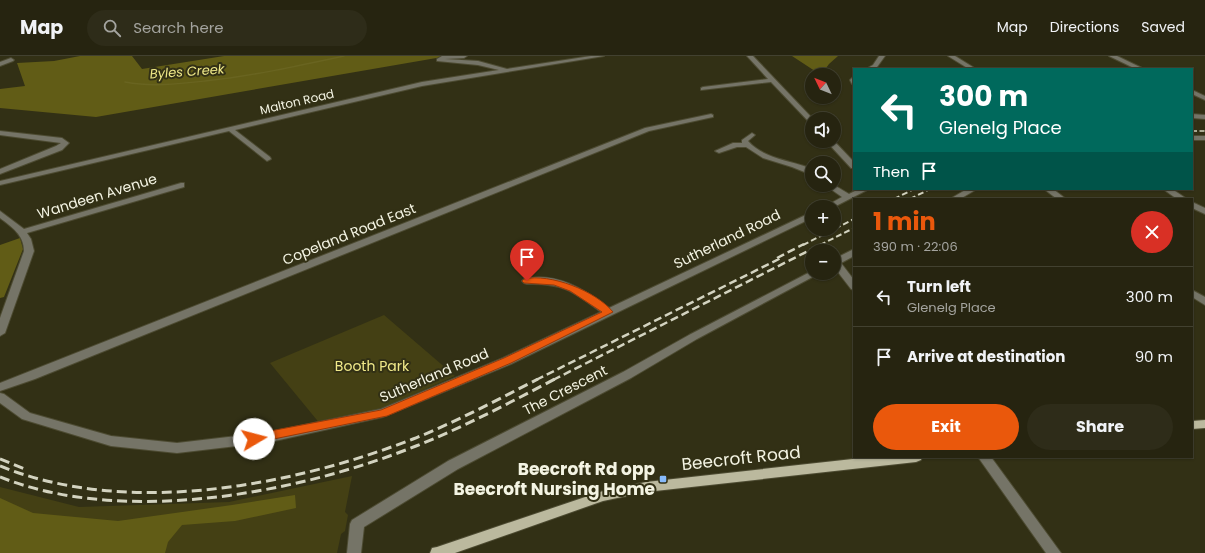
<!DOCTYPE html>
<meta charset="utf-8">
<style>
body{margin:0;font-family:Poppins,sans-serif;background:#2e2c19;color:#f1f3f6;height:100vh;display:flex;flex-direction:column;font-size:15px;white-space:nowrap}
*{box-sizing:border-box;margin:0}
p{font-size:13px;color:#a4a49f}
.icon{flex:none;width:22px;height:22px;fill:none;stroke:currentColor;stroke-width:2;stroke-linecap:round;stroke-linejoin:round}
.map{position:relative;flex:1;overflow:hidden}
.details{position:absolute;left:853px;top:142px;width:340px;height:260px;display:flex;flex-direction:column;background:#262410;border-radius:0px;box-shadow:0 1px 3px #0004,0 0 0 1px #424130}
.details>*{flex:none}
.hud{position:absolute;left:853px;top:12px;width:340px;height:122px;border-radius:0px;box-shadow:0 1px 3px #0004,0 0 0 1px #424130;background:#00695c;color:#fff;overflow:hidden}
.needle{width:26px;rotate:313deg}
.fabs{position:absolute;left:805px;top:12px;display:grid;gap:8px}
.fabs a{display:grid;place-items:center;width:36px;height:36px;border-radius:50%;background:#262410;box-shadow:0 1px 3px #0004,0 0 0 1px #424130;font-size:20px}
.pin{position:absolute;display:grid;place-items:center;width:34px;height:34px;color:#fff;margin:-41px -17px;border-radius:50% 50% 50% 0;rotate:-45deg;box-shadow:0 0 4px #0007}
.pin .icon{rotate:45deg}
.me{position:absolute;width:44px;margin:-22px;rotate:82deg;stroke-linejoin:round;filter:drop-shadow(0 0 3px #0008)}
.turn{display:flex;align-items:center;gap:14px;height:84px;padding:0 20px;font-size:18px}
.turn .icon{width:52px;height:52px;stroke-width:2.5}
.turn b{display:block;font-size:28px;line-height:34px}
.then{display:flex;align-items:center;height:38px;padding:0 20px;background:#0003;gap:8px;font-size:15px}
.round{display:grid;place-items:center;flex:none;width:42px;height:42px;border-radius:21px;background:#2e2c19}
.overview{display:flex;align-items:center;justify-content:space-between;height:68px;padding:0 20px}
h1{font-size:24px;font-weight:700;line-height:30px;color:#ea580c}
.action{display:flex;gap:8px;margin-top:auto;padding:8px 20px}
.action a{flex:1;height:46px;border-radius:24px;background:#ea580c;color:#fff;font-size:16px;font-weight:700;line-height:46px;text-align:center}
.action a+a{background:#2e2c19;color:#f1f3f6}
ul{padding:0;list-style:none}
li{display:flex;align-items:center;gap:12px;height:60px;padding:0 20px;border-top:1px solid #424130}
li div{flex:1}
li b{display:block;font-size:15px}
li em{font-style:normal}
header{display:flex;align-items:center;gap:24px;box-sizing:border-box;height:56px;padding:0 20px;background:#262410;border-bottom:1px solid #424130}
header strong{font-size:19px}
nav{display:flex;gap:22px;margin-inline-start:auto;font-size:14px}
.search{width:280px;height:36px;background:#2e2c19;display:flex;align-items:center;gap:10px;box-sizing:border-box;padding:0 14px;border-radius:22px;color:#a4a49f;font-size:15px}
.map>svg:first-child{display:block}
</style>
<header>
<strong>Map</strong>
<div class="search"><svg class="icon" aria-label="search" viewBox="0 0 24 24"><circle cx="10" cy="10" r="6"/><path d="M15 15l6 6"/></svg>Search here</div>
<nav><a>Map</a><a>Directions</a><a>Saved</a></nav>
</header>
<div class="map">
<svg width="1205" height="497" viewBox="0 0 1205 497">
<rect width="100%" height="100%" fill="#323015"/>
<path fill="#444014" d="M384 259 455 320 385 351 321 369 270 307Z
M352 420 345 456 348 459 345 475 341 478 337 497H0V431L79 451 229 446Z"/>
<path fill="#615c16" d="M80 0H132L142 13 224 0H448L96 61 0 52V33L25 30 17 7 54 5Z
M792 0H838L829 8 821 19Z
M20 182 23 193 4 241 0 242V189Z
M295 439 296 452 235 465 182 469 168 486 165 497H0V442L33 457 118 465 232 449Z"/>
<g fill="none" stroke-linecap="round" stroke-linejoin="round">
<path stroke="#696420" stroke-width="1.5" d="M125 26C152 31 178 28 205 25 252 20 298 10 344 0"/>
<defs>
<path id="minor" d="M442 0H467L464 2 445 3 478 5 507 13 591 0H604L422 30 235 74 270 101 271 103 267 105 229 75 0 129V125L422 26 499 14 478 9 437 5V3Z
M747 0H753L813 63 812 68 810 67 771 26 701 34V32L703 31 768 23Z
M879 0H885L877 11 866 13 873 9Z
M948 0H955L976 13H969Z
M1109 0H1117L1144 13H1136Z
M11 2 14 4 13 5 0 10V6Z
M854 20V29L852 28 850 24Z
M1192 34 1205 40V44L1192 38Z
M711 58 713 59V61L649 75 35 323 0 335V327L645 72Z
M1192 58 1205 59V63L1192 62Z
M0 75 62 82 69 87 62 94 0 118V113L56 90 61 87 0 79Z
M752 77 755 79 748 85C763 102 787 104 807 111L812 114V119L792 111 763 102 746 91H737L719 97 715 95 733 87H742V84Z
M1192 80H1205V84H1192Z
M826 85H834L854 106V112H851Z
M181 127H184V131L27 177 31 183 34 195 5 277 0 280V262L24 195C24 179 12 171 0 162V155L24 173Z
M825 129H834L849 138 859 133H869L834 151H824L842 141Z
M967 133H977L960 143H950Z
M1044 133H1053L1066 143H1057Z
M1163 133H1172L1187 143H1177Z
M1192 146 1205 152V158L1192 152Z
M812 156V162L511 308 383 361 270 386 177 397 111 390 22 363 0 347V337L4 338 30 357 111 380 177 387 270 376 381 353 503 302 601 256C573 235 563 227 527 228L524 227 522 225 524 223C556 215 585 234 609 252Z
M854 193V200L841 207 854 224V234L851 233 834 211V203Z
M812 215V217H820L697 283 631 322 458 413 364 471 361 497H347L350 468 352 464 448 405 623 316 689 279Z
M1192 234 1205 241V249L1192 241Z
M978 401H991L1061 497H1046Z"/>
<path id="major" d="M1205 364V372L1192 373V365Z
M871 401H922L921 404 916 406 646 436 603 445 455 497H430L432 492 437 491 603 435 646 426Z"/>
</defs>
<use href="#minor" stroke="#4d4b32" stroke-width="2"/>
<use href="#major" stroke="#4d4b32" stroke-width="2"/>
<use href="#minor" fill="#757467" fill-rule="evenodd"/>
<use href="#major" fill="#bbb99e" fill-rule="evenodd"/>
<path stroke="#d3d3c0" stroke-width="1.5" stroke-dasharray="5 2.5" stroke-linecap="butt" d="M1192 75H1205"/>
<path stroke="#d3d3c0" stroke-width="2" stroke-dasharray="6 3" stroke-linecap="butt" d="M894 143 914 133
M910 143 930 133
M803 189 854 163
M820 189 854 172"/>
<path stroke="#d3d3c0" stroke-width="2.5" stroke-dasharray="8 4" stroke-linecap="butt" d="M777 202 804 188
M536 324 783 201
M553 324 822 188"/>
<path stroke="#d3d3c0" stroke-width="3" stroke-dasharray="10 5" stroke-linecap="butt" d="M0 403 25 413
M0 410C126 461 289 431 413 383 456 366 497 344 538 323
M0 421C123 470 296 438 416 390 464 371 509 347 555 323"/>
</g>
<path fill="#ea580c" stroke="#983908" d="M524 223C550 217 596 235 613 256L511 307 387 360 254 387 250 386 248 383 250 380 254 378 381 354 504 302 602 256 570 235 554 229 524 227 522 225Z"/>
<rect fill="#87bbfb" stroke="#323015" stroke-width="1.5" x="659" y="419" width="8" height="8" rx="2"/>
<g text-anchor="middle" stroke-width="4" stroke-linejoin="round" paint-order="stroke">
<g font-size="12" fill="#f4f4e3" stroke="#323015">
<text transform="translate(297 46) rotate(-13)" y="4">Malton Road</text>
</g>
<g font-size="13" font-style="italic" fill="#efe888" stroke="#323015">
<text transform="translate(187 15) rotate(-4)" y="5">Byles Creek</text>
</g>
<g font-size="14" fill="#f4f4e3" stroke="#323015">
<text transform="translate(97 140) rotate(-17)" y="5">Wandeen Avenue</text>
<text transform="translate(349 178) rotate(-22)" y="5">Copeland Road East</text>
<text transform="translate(727 183) rotate(-26)" y="5">Sutherland Road</text>
<text transform="translate(434 319) rotate(-23)" y="5">Sutherland Road</text>
<text transform="translate(565 334) rotate(-27)" y="5">The Crescent</text>
</g>
<g font-size="14" fill="#f0e989" stroke="#323015">
<text x="372" y="315">Booth Park</text>
</g>
<g font-size="17" fill="#f4f4e3" stroke="#323015">
<text transform="translate(741 402) rotate(-6)" y="6">Beecroft Road</text>
</g>
<g font-size="17" font-weight="bold" fill="#f4f4e3" stroke="#323015" text-anchor="end">
<text x="655" y="419">Beecroft Rd opp<tspan x="655" dy="20">Beecroft Nursing Home</tspan></text>
</g>
</g>
</svg>
<div class="fabs">
<a><svg class="needle" viewBox="-14 -14 28 28"><path d="M0-13l5 13h-10z" fill="#e53935"/><path d="M0 13l5-13h-10z" fill="#a4a49f"/></svg></a>
<a><svg class="icon" aria-label="sound" viewBox="0 0 24 24"><path d="M4 9h4l5-4v14l-5-4H4zM17 9q2 3 0 6"/></svg></a>
<a><svg class="icon" aria-label="search" viewBox="0 0 24 24"><circle cx="10" cy="10" r="6"/><path d="M15 15l6 6"/></svg></a>
<a>+</a>
<a>−</a>
</div>
<div class="pin" style="left:527px;top:225px;background:#d93025"><svg class="icon" aria-label="arrive" viewBox="0 0 24 24"><path d="M6 21V4h12l-3 4 3 4H6"/></svg></div>
<svg class="me" style="left:254px;top:383px" viewBox="-20 -20 40 40"><circle r="19" fill="#fff"/><path d="M0-13L10 11 0 6-10 11z" fill="#ea580c"/></svg>
<div class="hud">
<div class="turn"><svg class="icon" aria-label="left" viewBox="0 0 24 24"><path d="M17 20v-9H6M10 6l-5 5 5 5"/></svg><div><b>300 m</b>Glenelg Place</div></div>
<div class="then">Then<svg class="icon" aria-label="arrive" viewBox="0 0 24 24"><path d="M6 21V4h12l-3 4 3 4H6"/></svg></div>
</div>
<section class="details">
<div class="overview"><div><h1>1 min</h1><p>390 m · 22:06</p></div><a class="round" style="background:#d93025;color:#fff"><svg class="icon" aria-label="close" viewBox="0 0 24 24"><path d="M6 6l12 12M18 6L6 18"/></svg></a></div>
<ul>
<li><svg class="icon" aria-label="left" viewBox="0 0 24 24"><path d="M17 20v-9H6M10 6l-5 5 5 5"/></svg><div><b>Turn left</b><p>Glenelg Place</p></div><em>300 m</em></li>
<li><svg class="icon" aria-label="arrive" viewBox="0 0 24 24"><path d="M6 21V4h12l-3 4 3 4H6"/></svg><div><b>Arrive at destination</b></div><em>90 m</em></li>
</ul>
<div class="action"><a>Exit</a><a>Share</a></div>
</section>
</div>
